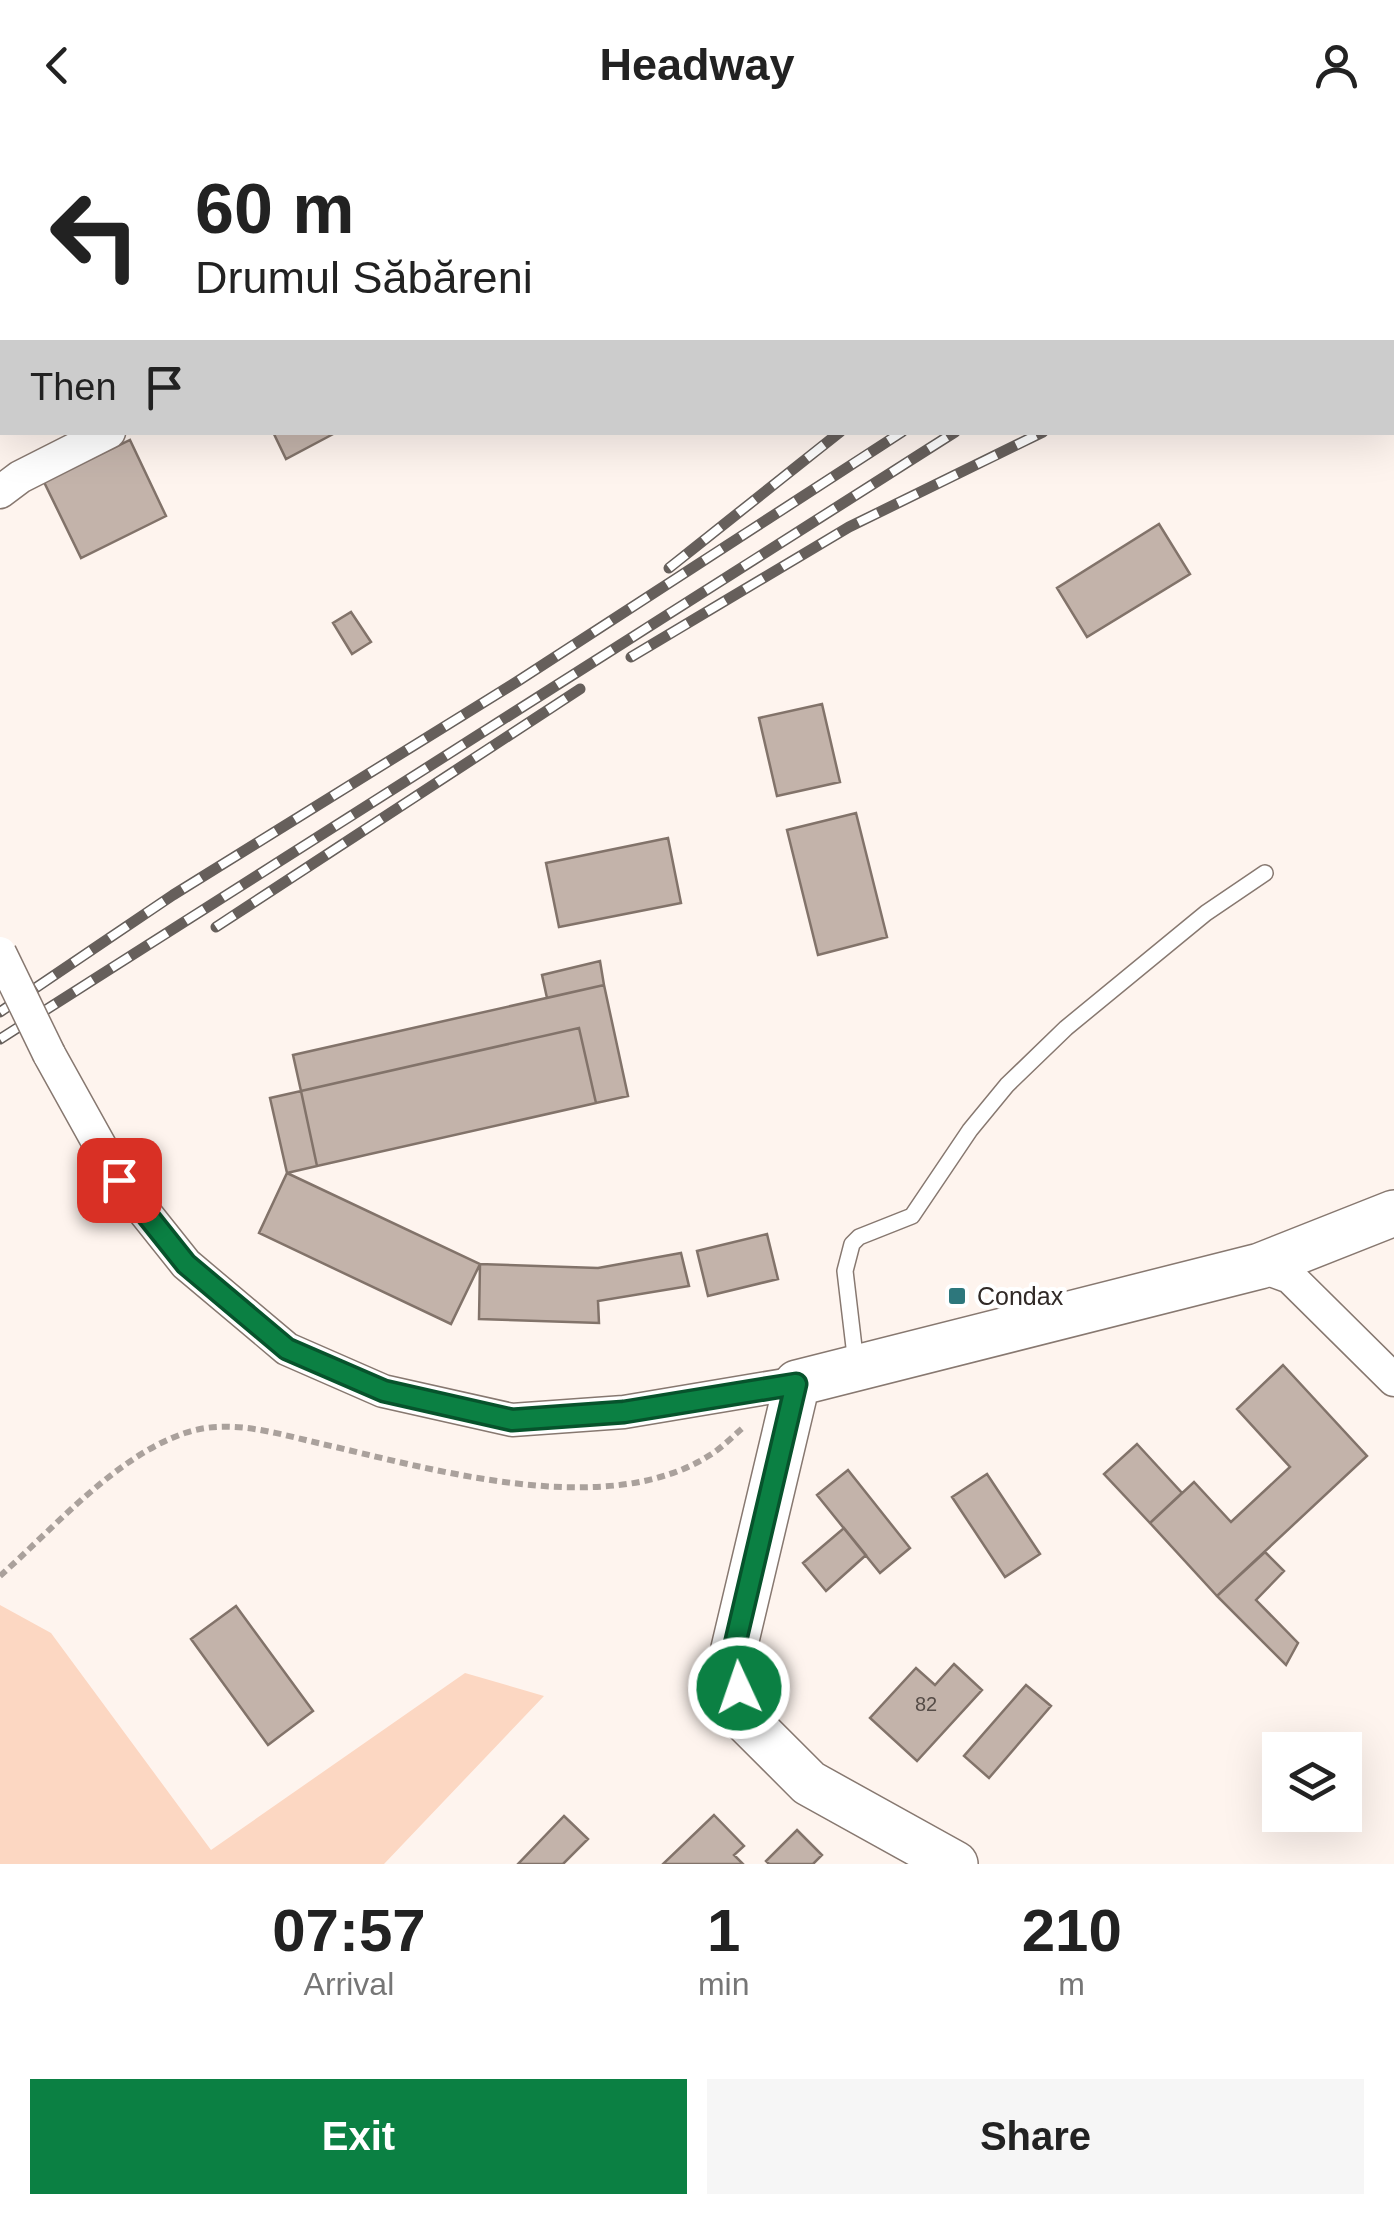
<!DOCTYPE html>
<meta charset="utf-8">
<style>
body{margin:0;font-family:Helvetica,sans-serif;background:#f6f6f6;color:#222;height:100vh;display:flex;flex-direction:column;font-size:38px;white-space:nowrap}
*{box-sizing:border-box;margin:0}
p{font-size:32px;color:#767676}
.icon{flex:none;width:55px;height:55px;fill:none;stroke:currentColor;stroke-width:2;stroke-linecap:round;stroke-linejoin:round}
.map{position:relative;height:1734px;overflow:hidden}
.sheet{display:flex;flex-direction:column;background:#fff;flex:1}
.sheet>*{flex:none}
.banner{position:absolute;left:0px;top:0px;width:1395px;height:305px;box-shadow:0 10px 40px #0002;background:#fff;color:#222;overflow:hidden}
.buttons{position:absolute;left:1262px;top:1602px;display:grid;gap:20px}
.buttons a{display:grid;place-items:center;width:100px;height:100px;border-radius:0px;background:#fff;box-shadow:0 10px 40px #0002;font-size:50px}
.pin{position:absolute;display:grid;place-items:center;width:85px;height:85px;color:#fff;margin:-42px;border-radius:20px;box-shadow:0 5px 15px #0006}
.me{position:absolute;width:110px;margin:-55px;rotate:357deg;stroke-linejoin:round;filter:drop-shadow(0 0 8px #0008)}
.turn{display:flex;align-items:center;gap:35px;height:210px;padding:0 30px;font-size:45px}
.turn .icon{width:130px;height:130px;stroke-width:2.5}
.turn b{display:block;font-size:70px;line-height:85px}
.then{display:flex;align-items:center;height:95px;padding:0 30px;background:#0003;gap:20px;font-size:38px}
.eta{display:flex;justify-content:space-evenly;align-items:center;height:170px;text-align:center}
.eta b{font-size:60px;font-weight:800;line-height:70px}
.primary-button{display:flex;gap:20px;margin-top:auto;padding:20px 30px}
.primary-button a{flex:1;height:115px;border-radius:0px;background:#0b8043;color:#fff;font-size:40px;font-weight:800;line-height:115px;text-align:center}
.primary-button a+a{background:#f6f6f6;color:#222}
header{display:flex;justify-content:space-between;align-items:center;height:130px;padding:0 30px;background:#fff;font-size:45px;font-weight:800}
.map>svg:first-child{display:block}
</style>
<header><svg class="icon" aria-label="back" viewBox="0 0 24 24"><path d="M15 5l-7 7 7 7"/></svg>Headway<svg class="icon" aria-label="person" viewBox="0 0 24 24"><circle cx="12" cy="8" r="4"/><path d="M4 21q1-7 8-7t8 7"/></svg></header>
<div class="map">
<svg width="1394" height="1734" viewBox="0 0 1394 1734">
<rect width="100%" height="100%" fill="#fef4ee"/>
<path fill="#fcd7c2" d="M0 1475 51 1503 211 1720 465 1543 544 1566 384 1734H0Z"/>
<path fill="#c3b3aa" stroke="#82736a" stroke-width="2.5" d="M0 0H264L265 2H2L0 145Z
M273 302H337L286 329Z
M130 310 166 386 81 428 44 352Z
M1159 394 1190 444 1087 507 1057 458Z
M351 482 371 512 352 524 333 493Z
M822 574 840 652 777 666 759 588Z
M856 683 887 807 818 825 787 700Z
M668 708 681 773 559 797 546 733Z
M600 831 604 855 547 868 542 845Z
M604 855 628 966 596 973 579 898 301 961 293 925Z
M579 898 596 973 317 1036 301 961Z
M301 961 317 1036 287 1043 270 968Z
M287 1043 480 1134 451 1194 259 1103Z
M767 1104 778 1149 708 1166 697 1121Z
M681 1123 689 1156 598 1171 599 1193 479 1189 480 1134 598 1138Z
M1283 1235 1367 1326 1217 1466 1150 1393 1194 1352 1231 1392 1290 1337 1237 1279Z
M1137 1314 1182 1363 1150 1393 1104 1344Z
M848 1340 910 1418 880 1443 817 1365Z
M987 1344 1040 1424 1005 1447 952 1367Z
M844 1398 866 1425 826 1461 803 1433Z
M1265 1422 1284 1441 1256 1470 1298 1513 1286 1535 1217 1466Z
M236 1476 313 1581 268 1615 191 1509Z
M954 1534 982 1560 917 1631 870 1588 916 1538 935 1555Z
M1026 1555 1051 1576 989 1648 964 1626Z
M714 1685 744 1716 734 1725 743 1734H663Z
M564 1686 588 1709 563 1734H518Z
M797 1700 822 1725 813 1734H769L766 1731Z"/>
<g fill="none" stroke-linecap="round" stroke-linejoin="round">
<defs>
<path id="lane" d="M419 2 425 0
M0 193 2 191
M856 1234 845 1141 852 1114 859 1107 912 1086 970 1000 1007 955 1066 898 1206 783 1265 743"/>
<path id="street" d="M727 0 734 2
M677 2 679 0
M812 2 819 0
M0 362 20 347 109 302
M49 924 119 1050 186 1134 287 1219 383 1261 512 1290 624 1282 797 1253
M1260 1136 1290 1147 1394 1250"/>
<path id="secondary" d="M955 1734 809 1653 745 1589 732 1527 797 1253 1260 1136 1394 1083"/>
</defs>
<use href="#lane" stroke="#877870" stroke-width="18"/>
<use href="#street" stroke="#877870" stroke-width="35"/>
<use href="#secondary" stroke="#877870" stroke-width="48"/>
<path stroke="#aaa19c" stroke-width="6" stroke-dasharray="8 5" stroke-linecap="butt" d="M0 1446C54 1398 116 1326 185 1303 229 1288 275 1303 318 1313 429 1338 606 1392 710 1325 723 1317 734 1305 745 1296"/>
<use href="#lane" stroke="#fff" stroke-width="15"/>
<use href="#street" stroke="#fff" stroke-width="32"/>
<use href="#secondary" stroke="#fff" stroke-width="45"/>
<defs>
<path id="rail" d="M1207 2 1210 0
M1368 2 1371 0
M1392 22 1394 21
M1392 87 1394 86
M1392 106H1394
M669 438 840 302
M631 527 849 397 1043 302
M216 797 580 559
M0 882 173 765 518 551 902 302
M0 909 955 302"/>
</defs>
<use href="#rail" stroke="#665f5b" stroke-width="11"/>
<use href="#rail" stroke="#fff" stroke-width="8" stroke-dasharray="22" stroke-linecap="butt"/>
<defs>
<path id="street-bridge" d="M0 823 49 924"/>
</defs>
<use href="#street-bridge" stroke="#877870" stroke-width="35" stroke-linecap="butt"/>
<use href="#street-bridge" stroke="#fff" stroke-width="32"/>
</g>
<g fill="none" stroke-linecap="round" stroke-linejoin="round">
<defs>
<path id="route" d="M119 1050 186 1134 287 1219 384 1261 512 1290 624 1282 796 1254 732 1527 739 1558"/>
</defs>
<use href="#route" stroke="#07532c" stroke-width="25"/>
<use href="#route" stroke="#0b8043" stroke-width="18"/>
</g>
<rect fill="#2d777c" stroke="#fff" stroke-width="4" x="947" y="1156" width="20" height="20" rx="5"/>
<g text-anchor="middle" stroke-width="8" stroke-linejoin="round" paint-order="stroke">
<g font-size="20" fill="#554c47">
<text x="926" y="1581">82</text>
</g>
<g font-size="25" fill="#302926" stroke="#fff" text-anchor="start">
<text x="977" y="1175">Condax</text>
</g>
</g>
</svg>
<div class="buttons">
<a><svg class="icon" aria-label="layers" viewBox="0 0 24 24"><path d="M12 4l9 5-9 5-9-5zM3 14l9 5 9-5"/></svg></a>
</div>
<div class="pin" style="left:119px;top:1050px;background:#d93025"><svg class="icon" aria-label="arrive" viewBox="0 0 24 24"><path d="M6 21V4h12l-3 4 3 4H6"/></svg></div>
<svg class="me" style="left:739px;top:1558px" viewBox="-20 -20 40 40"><circle r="17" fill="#0b8043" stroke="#fff" stroke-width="3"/><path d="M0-11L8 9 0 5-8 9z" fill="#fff"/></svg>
<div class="banner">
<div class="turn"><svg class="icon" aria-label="left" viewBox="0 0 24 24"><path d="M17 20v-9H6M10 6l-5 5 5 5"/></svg><div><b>60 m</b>Drumul Săbăreni</div></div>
<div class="then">Then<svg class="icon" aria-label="arrive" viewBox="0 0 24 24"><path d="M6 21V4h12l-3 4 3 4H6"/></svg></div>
</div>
</div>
<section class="sheet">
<div class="eta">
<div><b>07:57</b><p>Arrival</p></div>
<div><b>1</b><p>min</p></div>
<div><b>210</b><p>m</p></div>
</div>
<div class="primary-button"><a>Exit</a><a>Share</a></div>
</section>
